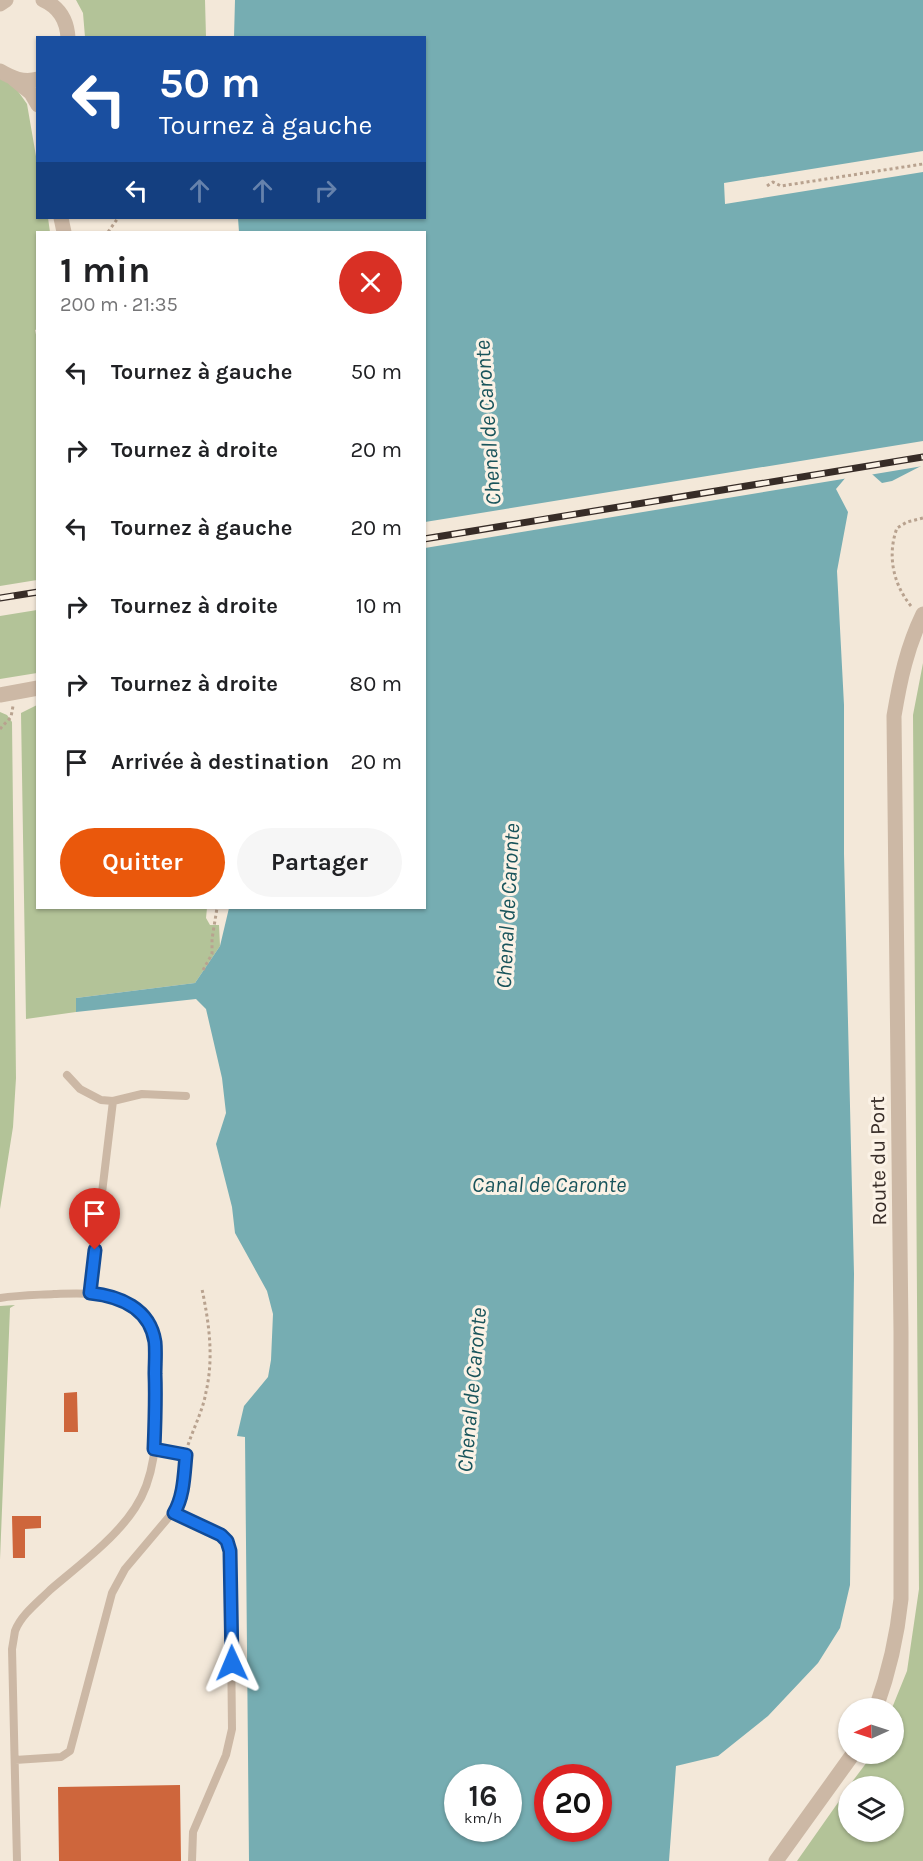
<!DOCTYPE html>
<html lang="fr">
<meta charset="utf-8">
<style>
body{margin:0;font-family:Karla,sans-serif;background:#f6f6f6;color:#202124;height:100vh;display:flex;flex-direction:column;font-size:22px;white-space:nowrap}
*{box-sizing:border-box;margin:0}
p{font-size:20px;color:#757577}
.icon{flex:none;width:33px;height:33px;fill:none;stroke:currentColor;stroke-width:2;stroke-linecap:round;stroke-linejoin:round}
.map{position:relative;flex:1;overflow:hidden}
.panel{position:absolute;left:36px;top:231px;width:390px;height:678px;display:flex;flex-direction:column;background:#fff;border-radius:0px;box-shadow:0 2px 4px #0004}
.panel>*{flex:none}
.top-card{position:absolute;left:36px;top:36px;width:390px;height:183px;border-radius:0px;box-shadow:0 2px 4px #0004;background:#1a4fa0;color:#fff;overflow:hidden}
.needle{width:39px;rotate:267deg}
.buttons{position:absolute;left:838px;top:1698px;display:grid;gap:12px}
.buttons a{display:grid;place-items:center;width:66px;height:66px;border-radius:50%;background:#fff;box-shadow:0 2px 4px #0004;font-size:30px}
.speed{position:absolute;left:444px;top:1764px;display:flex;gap:12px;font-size:30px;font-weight:700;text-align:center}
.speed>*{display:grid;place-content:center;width:78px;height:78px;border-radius:50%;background:#fff;box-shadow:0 2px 4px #0004;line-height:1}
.speed small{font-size:15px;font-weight:400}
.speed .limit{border:9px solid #d22;background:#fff;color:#111}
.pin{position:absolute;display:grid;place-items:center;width:51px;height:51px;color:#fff;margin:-62px -26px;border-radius:50% 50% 50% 0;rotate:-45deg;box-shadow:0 0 6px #0007}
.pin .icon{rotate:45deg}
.me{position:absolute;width:66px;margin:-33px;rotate:359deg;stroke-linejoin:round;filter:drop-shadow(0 0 4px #0008)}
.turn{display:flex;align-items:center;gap:21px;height:126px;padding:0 24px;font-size:27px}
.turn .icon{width:78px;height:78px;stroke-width:2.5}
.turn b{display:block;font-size:42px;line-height:51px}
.lanes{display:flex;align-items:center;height:57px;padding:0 24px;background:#0003;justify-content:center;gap:30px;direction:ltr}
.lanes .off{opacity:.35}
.round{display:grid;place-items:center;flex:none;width:63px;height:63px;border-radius:32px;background:#f6f6f6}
.overview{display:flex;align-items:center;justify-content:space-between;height:102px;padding:0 24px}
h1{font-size:36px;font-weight:700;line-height:45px}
.button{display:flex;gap:12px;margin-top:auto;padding:12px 24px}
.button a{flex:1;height:69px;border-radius:36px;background:#ea580c;color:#fff;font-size:24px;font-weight:700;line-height:69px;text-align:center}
.button a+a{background:#f6f6f6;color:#202124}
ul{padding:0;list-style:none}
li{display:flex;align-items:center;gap:18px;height:78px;padding:0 24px}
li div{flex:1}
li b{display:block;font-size:22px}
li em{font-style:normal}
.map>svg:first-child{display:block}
</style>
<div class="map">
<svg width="923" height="1861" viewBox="0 0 923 1861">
<rect width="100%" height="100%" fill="#f3e8d9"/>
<path fill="#b3c398" d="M76 0H205L206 37H85L83 13Z
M0 77 15 87 27 104 37 162 38 218H48L50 232H38V329L35 330 38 344 37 580 0 586Z
M37 610V673L0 679V616Z
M923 663V1861H797L849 1787V1832H894V1786H849L873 1754H894V1708H892L907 1671 919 1589 913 715Z
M37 705 38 908H207L206 918 210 925H219L220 946 195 983 76 998V1012L26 1019 21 713Z
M0 712 7 715 12 722 16 1078 13 1127 0 1209Z
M15 1305 10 1308 0 1560V1306Z"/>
<path fill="#76adb2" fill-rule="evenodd" d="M235 0H923V151L724 183 725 204 923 172V465L892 481 882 483 864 467 847 476 836 489 848 512 837 571 844 705V854L854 1274 850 1585 840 1628 818 1663 768 1716 718 1756 676 1766 669 1861H249L245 1437 237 1436 244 1406 268 1377 271 1360 273 1314 267 1291 235 1233 232 1207 216 1144 226 1113 222 1078 206 1009 196 999 76 1012V998L195 983 220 946 229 908H424V232H239L238 218H424V38L234 37ZM458 1778H508V1828H458ZM548 1778H598V1828H548Z"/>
<path fill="#f3e8d9" d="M923 441V466L869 475 864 470 849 478 425 548V522Z"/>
<path fill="#ce663c" d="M77 1392 78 1432H64V1393Z
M12 1516H41V1528L25 1529V1558H13Z
M180 1785 181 1861H59L58 1787Z"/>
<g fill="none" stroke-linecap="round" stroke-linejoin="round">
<path stroke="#b8a28f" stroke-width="3" stroke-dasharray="3 3" stroke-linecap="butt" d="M767 186 773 182 781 186 923 164
M108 232 118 218
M911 606C893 584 887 555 897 528L907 522 923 518
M0 729 11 717 13 706
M203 970 212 954V939L217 908
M188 1445C194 1427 203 1410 206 1392 214 1357 209 1323 202 1289"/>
<path stroke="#ccb8a5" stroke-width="8" d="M67 1075 80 1089 101 1100 113 1101 142 1094 186 1096
M90 1293 113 1101
M0 1298C18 1295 36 1295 54 1294 86 1293 131 1289 148 1323 160 1345 155 1378 156 1403 157 1439 155 1478 135 1508 115 1539 78 1566 50 1590 38 1602 21 1615 15 1631 14 1637 13 1644 12 1649L17 1861
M174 1513 221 1535 227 1541 230 1551 232 1729 226 1755 193 1832 192 1861
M15 1760 61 1757 70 1751 112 1593 125 1569 179 1505 186 1455 154 1449"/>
<path stroke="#ccb8a5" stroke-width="15" d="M43 0C59 7 67 20 68 38
M0 4 6 0
M0 71C12 78 23 83 38 79
M14 79 31 93 38 105
M61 218 64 232
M0 695 38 688
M876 1708C889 1672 897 1638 901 1599V1332L894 716C900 680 907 647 923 614
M776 1861 853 1754"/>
<defs>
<path id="rail" d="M424 539 923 457
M0 598 38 592"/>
</defs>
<use href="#rail" stroke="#372c27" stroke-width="7"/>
<use href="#rail" stroke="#fbf2e6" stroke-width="4.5" stroke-dasharray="14" stroke-linecap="butt"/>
</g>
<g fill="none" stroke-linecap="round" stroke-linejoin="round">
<defs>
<path id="route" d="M95 1250 90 1293C119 1296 150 1308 155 1342 156 1352 155 1364 155 1374 156 1399 155 1424 154 1449L186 1455C184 1475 184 1496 174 1513L221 1535 227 1541 230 1551 232 1663"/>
</defs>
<use href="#route" stroke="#114b97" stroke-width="15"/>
<use href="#route" stroke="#1a73e8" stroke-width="10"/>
</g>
<g text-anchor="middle" stroke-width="6" stroke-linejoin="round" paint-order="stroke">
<g font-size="21" fill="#372c27" stroke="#fbf2e6">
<text transform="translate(878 1161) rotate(-91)" y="7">Route du Port</text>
</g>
<g font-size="22" font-style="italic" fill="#19545b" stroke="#fbf2e6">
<text transform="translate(487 423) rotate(-94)" y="8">Chenal de Caronte</text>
<text transform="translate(507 906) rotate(-87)" y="8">Chenal de Caronte</text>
<text x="549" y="1192">Canal de Caronte</text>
<text transform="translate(471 1390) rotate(-85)" y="8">Chenal de Caronte</text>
</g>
</g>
</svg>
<div class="buttons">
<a><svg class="needle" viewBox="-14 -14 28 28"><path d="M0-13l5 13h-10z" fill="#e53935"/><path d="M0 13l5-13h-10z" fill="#757577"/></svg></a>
<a><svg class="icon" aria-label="layers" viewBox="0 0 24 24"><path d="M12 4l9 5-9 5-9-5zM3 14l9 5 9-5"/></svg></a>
</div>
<div class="speed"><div>16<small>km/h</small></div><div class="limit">20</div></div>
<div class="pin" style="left:95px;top:1250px;background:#d93025"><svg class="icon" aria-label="arrive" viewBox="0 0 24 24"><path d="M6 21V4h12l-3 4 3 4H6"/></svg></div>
<svg class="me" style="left:232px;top:1663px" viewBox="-20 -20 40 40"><path d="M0-17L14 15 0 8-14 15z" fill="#1a73e8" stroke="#fff" stroke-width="4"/></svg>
<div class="top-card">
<div class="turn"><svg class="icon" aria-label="left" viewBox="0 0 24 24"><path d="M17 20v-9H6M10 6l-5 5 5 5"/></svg><div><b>50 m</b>Tournez à gauche</div></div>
<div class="lanes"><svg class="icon" aria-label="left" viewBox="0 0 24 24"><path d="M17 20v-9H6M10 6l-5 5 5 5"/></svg><svg class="icon off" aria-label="ahead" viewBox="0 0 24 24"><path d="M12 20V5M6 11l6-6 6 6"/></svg><svg class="icon off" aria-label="ahead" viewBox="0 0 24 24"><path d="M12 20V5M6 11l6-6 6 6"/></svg><svg class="icon off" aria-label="right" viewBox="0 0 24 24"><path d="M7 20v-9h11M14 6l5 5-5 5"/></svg></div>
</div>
<section class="panel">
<div class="overview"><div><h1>1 min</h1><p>200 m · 21:35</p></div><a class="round" style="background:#d93025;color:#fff"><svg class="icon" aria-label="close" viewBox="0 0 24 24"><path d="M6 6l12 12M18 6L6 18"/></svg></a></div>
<ul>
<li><svg class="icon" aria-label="left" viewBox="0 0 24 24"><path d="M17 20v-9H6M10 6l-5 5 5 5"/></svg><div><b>Tournez à gauche</b></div><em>50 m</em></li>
<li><svg class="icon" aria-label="right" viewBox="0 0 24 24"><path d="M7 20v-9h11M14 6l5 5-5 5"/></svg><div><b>Tournez à droite</b></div><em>20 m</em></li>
<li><svg class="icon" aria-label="left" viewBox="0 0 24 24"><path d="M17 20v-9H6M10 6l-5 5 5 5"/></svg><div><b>Tournez à gauche</b></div><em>20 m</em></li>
<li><svg class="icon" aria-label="right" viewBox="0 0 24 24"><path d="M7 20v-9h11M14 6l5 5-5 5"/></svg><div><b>Tournez à droite</b></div><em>10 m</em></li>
<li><svg class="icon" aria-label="right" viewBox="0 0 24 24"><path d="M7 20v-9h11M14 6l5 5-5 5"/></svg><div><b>Tournez à droite</b></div><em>80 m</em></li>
<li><svg class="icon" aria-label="arrive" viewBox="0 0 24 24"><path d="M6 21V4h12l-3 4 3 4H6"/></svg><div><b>Arrivée à destination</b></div><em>20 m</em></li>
</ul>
<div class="button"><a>Quitter</a><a>Partager</a></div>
</section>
</div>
